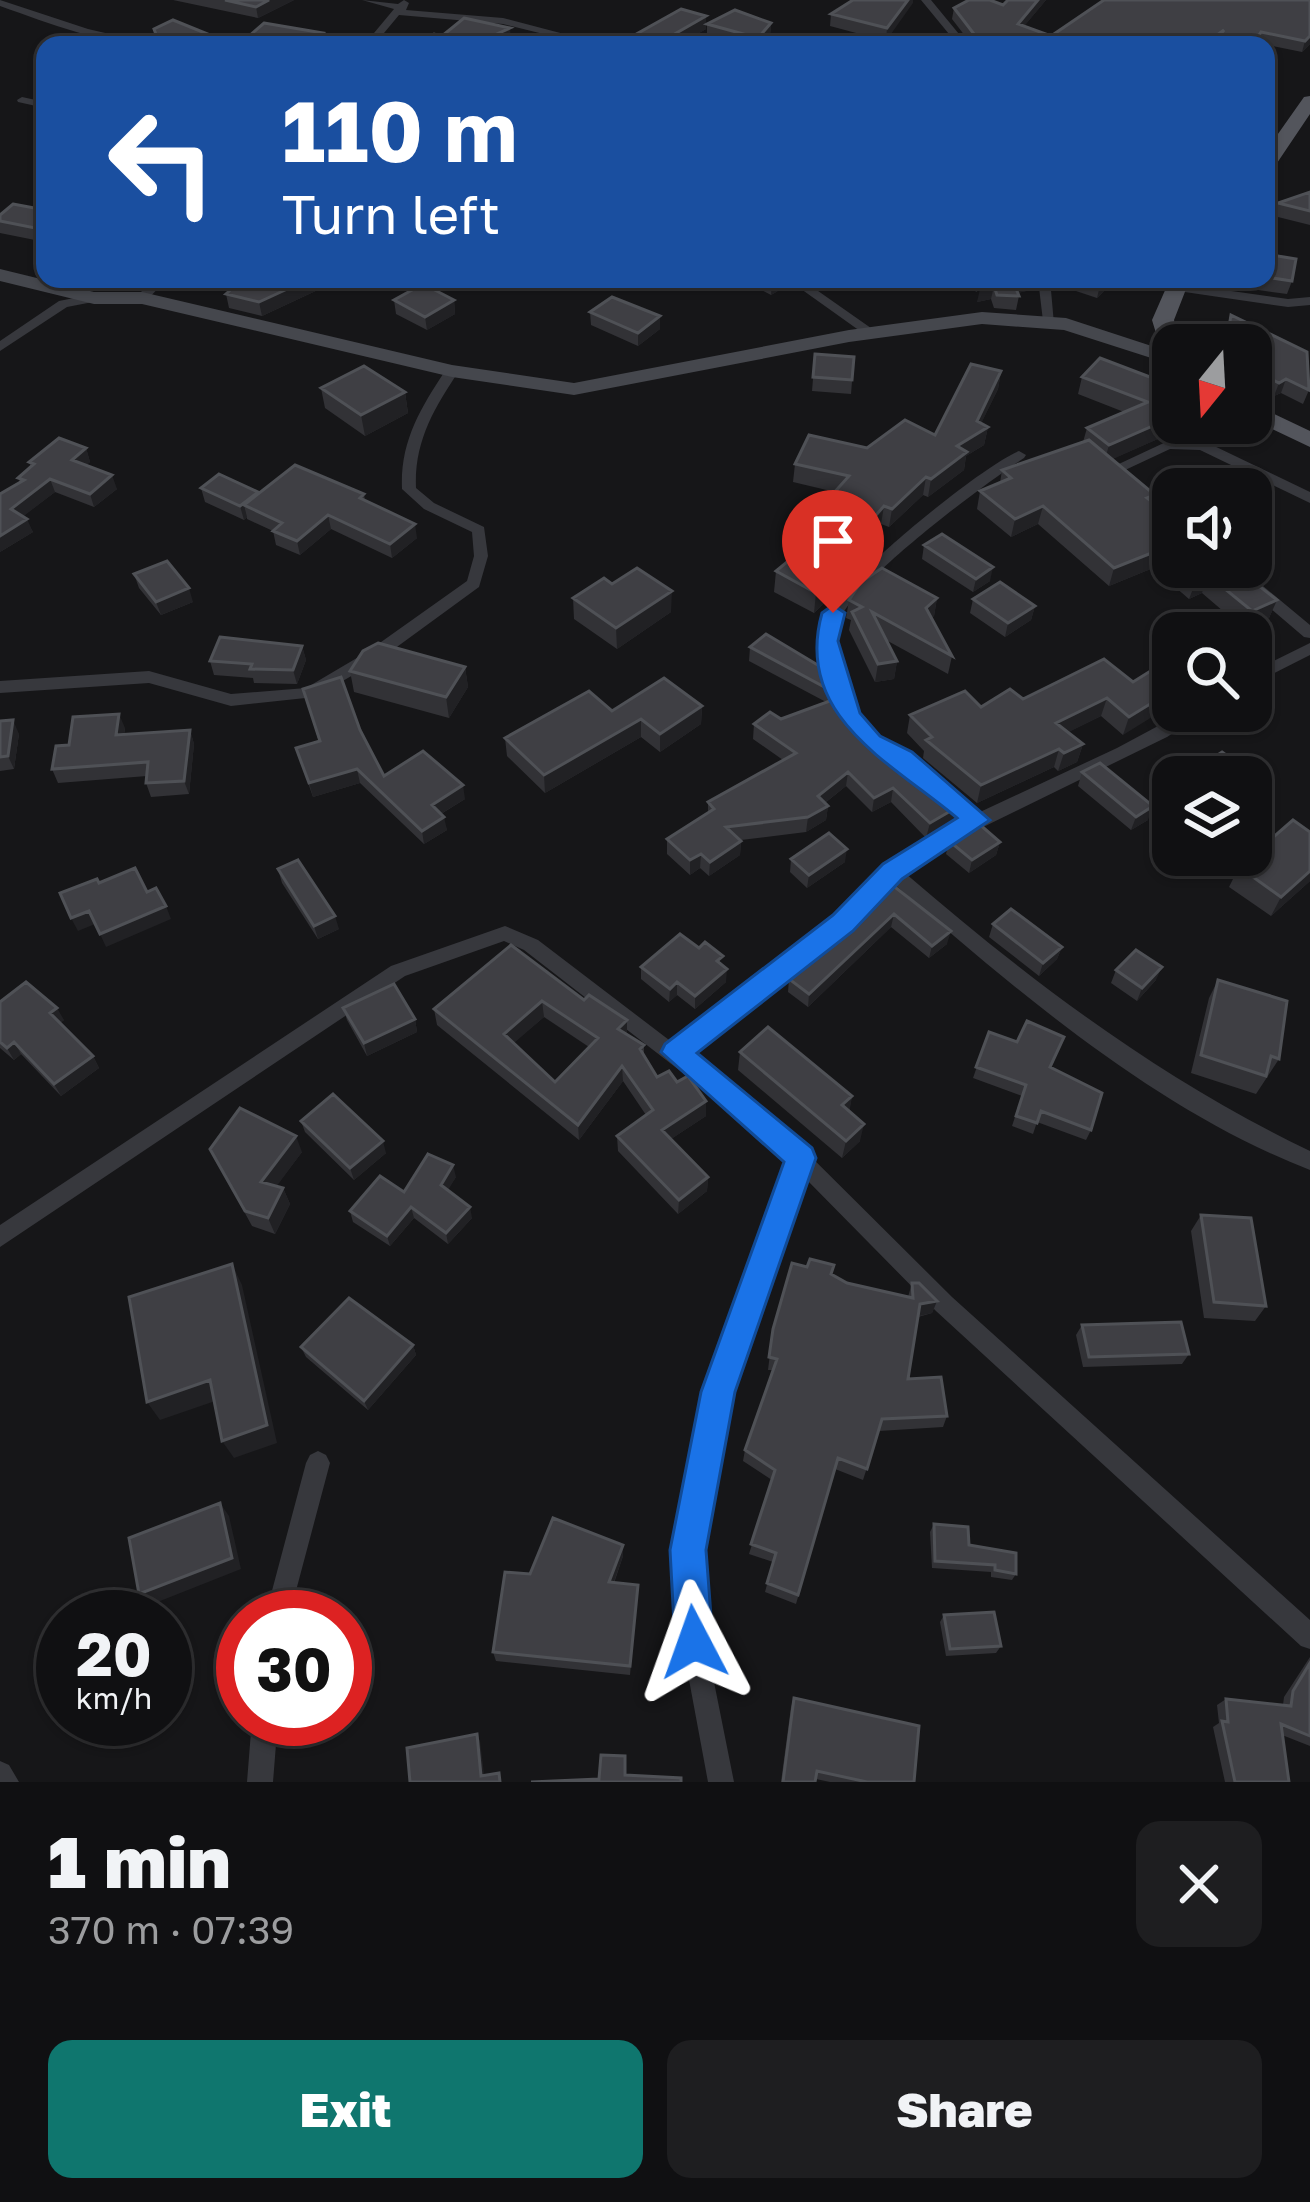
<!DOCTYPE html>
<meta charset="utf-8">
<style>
body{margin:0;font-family:"Golos Text",sans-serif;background:#1e1e20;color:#f1f3f6;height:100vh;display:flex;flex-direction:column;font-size:45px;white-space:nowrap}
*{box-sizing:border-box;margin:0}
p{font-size:39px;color:#9c9d9f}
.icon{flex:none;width:66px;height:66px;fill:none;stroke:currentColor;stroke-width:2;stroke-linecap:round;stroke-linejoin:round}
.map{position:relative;height:1782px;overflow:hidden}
.drawer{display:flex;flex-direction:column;background:#101012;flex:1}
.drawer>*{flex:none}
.hud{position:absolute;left:36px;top:36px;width:1239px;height:252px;border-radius:24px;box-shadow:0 3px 9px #0004,0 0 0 3px #303032;background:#1a4fa0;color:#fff;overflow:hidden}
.needle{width:78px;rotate:198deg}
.buttons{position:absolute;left:1152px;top:324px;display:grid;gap:24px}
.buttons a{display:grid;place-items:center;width:120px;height:120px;border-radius:24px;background:#101012;box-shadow:0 3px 9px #0004,0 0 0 3px #303032;font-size:60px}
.speed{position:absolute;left:36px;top:1590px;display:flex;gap:24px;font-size:60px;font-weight:700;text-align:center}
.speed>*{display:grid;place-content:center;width:156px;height:156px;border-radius:50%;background:#101012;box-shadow:0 3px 9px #0004,0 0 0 3px #303032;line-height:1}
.speed small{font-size:30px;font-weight:400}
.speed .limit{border:18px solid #d22;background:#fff;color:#111}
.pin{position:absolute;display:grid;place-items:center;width:102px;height:102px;color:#fff;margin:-123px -51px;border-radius:50% 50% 50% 0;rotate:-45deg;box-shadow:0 0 12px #0007}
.pin .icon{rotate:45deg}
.me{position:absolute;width:132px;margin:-66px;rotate:356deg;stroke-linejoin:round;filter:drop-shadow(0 0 9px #0008)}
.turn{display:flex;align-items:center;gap:42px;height:252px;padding:0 48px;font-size:54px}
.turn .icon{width:156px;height:156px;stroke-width:2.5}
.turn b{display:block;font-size:84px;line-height:102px}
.round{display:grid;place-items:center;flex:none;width:126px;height:126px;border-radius:24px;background:#1e1e20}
.headline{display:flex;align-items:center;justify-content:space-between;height:204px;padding:0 48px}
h1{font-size:72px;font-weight:800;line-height:90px}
.action{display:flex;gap:24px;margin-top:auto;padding:24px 48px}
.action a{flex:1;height:138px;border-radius:24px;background:#0f766e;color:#fff;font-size:48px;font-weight:800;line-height:138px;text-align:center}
.action a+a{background:#1e1e20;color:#f1f3f6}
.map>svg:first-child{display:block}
</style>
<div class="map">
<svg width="1310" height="1782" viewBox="0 0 1310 1782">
<rect width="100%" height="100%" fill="#161618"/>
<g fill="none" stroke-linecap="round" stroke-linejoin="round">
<path fill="#37383d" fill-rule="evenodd" d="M0 0 88 29 157 45C103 45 51 24 0 6Z
M362 0 398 4 404 0 409 3 406 10 503 18 606 45H588L503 24 399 15 374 45H364L394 9Z
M921 0H931L968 45H958Z
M22 97 45 102V108L18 102 17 100Z
M154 279H167L146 301H138V295Z
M787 279H801L878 333 867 336Z
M1038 279H1050L1054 324 1043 321Z
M1175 283 1288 299 1310 297V305L1288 307 1171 290 1169 287Z
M94 294 100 298 98 301 67 307 0 351V341L59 301Z
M452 367 459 371C434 408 414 442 416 488L434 503 484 527 488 556 479 587 379 660 315 697 231 706 149 683 0 693V681L149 671 231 694 306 688 367 652 467 581 474 556 472 532 424 509 402 489C400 442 420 409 445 371Z
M1168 441 1208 443 1310 492V503L1200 450 1170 449 1123 471 1131 479 1124 483 1106 470Z
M1019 451 1026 455 1024 458C983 485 856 579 839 621 828 649 841 694 857 717 872 737 897 745 917 759 939 775 960 794 980 812L1117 748 1186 711H1207L1167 737 973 832 905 873C1030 981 1160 1079 1310 1151V1170C1157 1111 1015 990 893 883L849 928 688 1054 777 1123 952 1297 1310 1620V1649L1301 1646 936 1311 804 1177 729 1392 700 1550 706 1642 734 1782H708L682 1642 676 1550 707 1392 789 1162 763 1135 524 950 504 941 405 976 0 1247V1225L391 966 505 926 538 940 673 1043 837 918 886 867 965 820C945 801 925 782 902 766 882 752 858 744 844 723 826 696 810 649 825 617 842 580 980 467 1019 451Z
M1222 567H1240L1310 625V638L1304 637Z
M1310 643V655L1251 685V672Z
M318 1451 326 1455 330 1463 289 1617H265L306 1463 310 1455Z
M252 1719H278L273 1782H247Z
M0 1761 9 1765 19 1782H0Z"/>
<path fill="#45474d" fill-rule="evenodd" d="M0 269 94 292H142L452 365 574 383 849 330 982 312 1066 318 1173 353V365L1064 330 982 324 849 342 574 395 452 377 142 304H94L0 281Z"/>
<path fill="#53555c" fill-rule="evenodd" d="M1310 96V114L1273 169 1266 171V151L1304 97Z
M1170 279H1190L1174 320 1181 345H1173V360L1162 353 1152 320Z
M1251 403 1310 431V447L1251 419Z"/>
</g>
<path fill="#323236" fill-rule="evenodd" d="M173 0H294L258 18Z
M853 0H913L886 41 830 26 831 14Z
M1008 0H1046L1024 26 1051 36 1310 0V44L1302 52 1258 43 1257 45H972L952 19 954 8 1003 5Z
M706 16V29L678 45H633V36Z
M771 23 770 36 762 45H738L707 36V24Z
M1310 192V225L1274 216 1278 203Z
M45 210V242L0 233V215Z
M1266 254 1292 281 1287 294 1244 288 1247 279H1266Z
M211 279H337V281L262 316 229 308 226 294 229 292Z
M750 279H788V285L771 295 750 284Z
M838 279H864L852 286Z
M990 279 1035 289 1017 293 1019 296 1016 310 994 308 991 299 977 302Z
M1052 279H1116L1097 298 1055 284Z
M394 300H454L455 314 427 330 396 314Z
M590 312 660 316V329L638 346 591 325Z
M1231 315 1309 390 1303 404 1281 393 1274 396 1251 385V345H1224Z
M815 354 854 357 851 394 812 391Z
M1001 371 998 389 981 423 988 427 984 445 966 456 964 470 928 497 923 495 889 527 881 524 868 540 822 522 824 504 835 492 793 482 795 464 867 448 935 435Z
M1082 377 1163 382 1169 434 1112 459 1155 495 1153 502 1173 518V567H1235L1277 600 1269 618 1244 629 1202 593 1189 599 1153 568 1109 586 1038 524 1011 537 977 509 980 491 1000 483 1002 470 1083 442 1087 428 1124 412 1078 394Z
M321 388 405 392 408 413 365 436 325 408Z
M86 448 90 462 86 465 117 489 94 507 55 492 23 516 33 532 0 552 20 482 18 478 31 467 29 462Z
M201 488 258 492 259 494H364L365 501 417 538 392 558 331 529 300 555 276 545 273 531 247 519V517L244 520 205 502Z
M924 545 990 581 973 592 922 559Z
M858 553 855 574 814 613 774 592 776 571Z
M134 574 193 602 161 615 139 588Z
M612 584 671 612 617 649 574 619 573 598Z
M937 598 934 616 931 618 952 656 948 674 886 640 897 661 894 679 875 682 849 630 851 620 846 618 849 600Z
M973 599 1035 606 1031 620 1005 637 970 613Z
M302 646 306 660 297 684 254 683 253 678 214 675 210 661Z
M750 647 830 690 829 701 887 763 955 820 926 838 891 802 872 812 846 786 825 803 828 806 826 820 806 832 741 840 740 855 709 876 700 868 690 875 667 854V839L708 813V802L783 760 753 739 754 724 781 719 826 702 749 661Z
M1173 657 1123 735 1101 716 1068 732 1083 744 1077 762 1058 771 1054 767 977 803 923 758 924 751 907 733 910 715 981 707 1133 682Z
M465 667 468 687 449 718 354 692 350 671Z
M303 689 360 730 384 776 465 799 441 814 447 830 424 844 360 783 313 797 296 748 319 742Z
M702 706 701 724 660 752 641 737 545 793 507 756 505 738 612 711Z
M0 721 19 734 14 769 0 771Z
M125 728 124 735 190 730 194 744 189 794 151 797 146 783 147 776 58 783 52 769 69 745Z
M1082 772 1148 820 1131 830 1078 786Z
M949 841 1000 842 996 855 969 873 946 854Z
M791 859 845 862 807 888 790 872Z
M1239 867 1310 881 1271 916 1229 887Z
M278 869 339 929 318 939 282 883Z
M891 884 947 944 929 958 891 927 808 1007 788 992 789 979Z
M993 924 1062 947 1057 959 1039 976 989 937Z
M511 945 627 1035 644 1045V1055L657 1077 706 1116 671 1139 708 1177 707 1191 678 1214 618 1151 617 1136 646 1115 623 1081 579 1140 437 1025 434 1009ZM544 1017 589 1047 555 1082 513 1043Z
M722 966 726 982 695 1009 677 995 669 1002 641 979V967Z
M1116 970 1156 980 1137 1001 1111 983Z
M1218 980 1279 1059 1256 1094 1191 1073 1209 998Z
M0 1002 64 1020 60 1023 93 1056 99 1068 61 1096 21 1054 14 1060 0 1048Z
M343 1008 415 1019 417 1032 367 1056 347 1020Z
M989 1032 1051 1067 1091 1130 1086 1140 1037 1122 1033 1134 1012 1126 1022 1096 973 1078Z
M740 1052 852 1096 849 1111 860 1141 842 1158 738 1070Z
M301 1121 386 1153 354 1180 305 1132Z
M210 1149 302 1152 276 1186 283 1188 290 1204 275 1234 252 1226Z
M456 1177 447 1190 472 1218 448 1244 414 1218 390 1246 353 1222 350 1211Z
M1201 1215 1266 1306 1255 1321 1204 1318 1191 1231Z
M831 1274 847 1283 908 1297 912 1283 937 1301 932 1313 918 1317 908 1379 947 1416 943 1427 879 1431 863 1480 835 1469 796 1604 765 1592 773 1562 749 1554 772 1480 743 1461 745 1450 773 1370H768L773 1329Z
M1082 1325 1189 1354 1182 1364 1083 1367 1076 1335Z
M413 1345 416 1355 368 1410 306 1357 301 1347Z
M934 1524 969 1545 1016 1574 1012 1580 991 1577V1572L932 1568 930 1532Z
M623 1556 614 1583 638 1585 630 1675 496 1661 493 1652 530 1574Z
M944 1615 1001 1646 996 1653 946 1656 940 1622Z
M1310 1657V1746L1282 1735 1289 1782H1225L1213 1727 1219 1723 1217 1705 1226 1699 1283 1705 1284 1697Z
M794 1698 914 1782H830L816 1779 815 1782H781L791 1707Z"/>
<path fill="#212124" d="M269 0H294L258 18 256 7Z
M908 0H913V3L886 41 887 28Z
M1038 0H1046L1016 36 1018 24Z
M706 16V29L678 45H657Z
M771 23 770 36 762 45H757L758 38Z
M510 28 511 41 501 45H472Z
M323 33 325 45H311Z
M1310 36V44L1302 52 1305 41Z
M309 279H337V281L262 316 259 302Z
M774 279H788V285L771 295 772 280Z
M1023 279H1037L1035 289 1010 295 1013 281Z
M1106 279H1116L1097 298 1100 285Z
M994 286 991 299 977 302 980 289Z
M454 300 455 314 427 330 425 317Z
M660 316V329L638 346V333Z
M1001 371 998 389 976 434 988 427 984 445 966 456 964 470 928 497 931 479 977 421Z
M1286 379 1281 393 1274 396 1279 383Z
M405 392 408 413 365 436 361 415Z
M1173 402V422L1169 434 1104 463 1109 445Z
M86 448 90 462 77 473 72 460Z
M112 475 117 489 94 507 90 494Z
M926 477 923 495 889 527 892 509Z
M50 479 55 492 16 522 11 509Z
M258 492 262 506 244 505 247 517 244 520 240 506Z
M884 506 881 524 868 540 870 522Z
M1043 506 1038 524 1011 537 1015 519Z
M328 515 331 529 300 555 297 541Z
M27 519 33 532 0 552V536Z
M415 524 417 538 392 558 390 544Z
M1159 550 1153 568 1109 586 1114 568Z
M858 553 855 574 814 613 816 593Z
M993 567 990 581 973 592 976 579Z
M1208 575 1202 593 1189 599 1196 581Z
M189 588 193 602 161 615 156 602Z
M672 591 671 612 617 649 616 628Z
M937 598 934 616 922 626 926 608Z
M1277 600 1269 618 1244 629 1252 611Z
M1035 606 1031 620 1005 637 1008 623Z
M302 646 306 660 297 684 293 670Z
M897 661 894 679 875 682 878 664Z
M465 667 468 687 449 718 446 697Z
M1173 690V704L1123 735 1129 717Z
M1107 698 1101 716 1051 741 1056 723Z
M702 706 701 724 660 752V734Z
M119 714 125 728 122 749 116 735Z
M641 719V737L545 793 544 775Z
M13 720 19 734 14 769 8 756Z
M190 730 194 744 189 794 184 781Z
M1083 744 1077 762 1058 771 1064 753Z
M1059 749 1054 767 977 803 981 785Z
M357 769 360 783 313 797 309 783Z
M848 772 846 786 816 810 818 796Z
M463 785 465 799 434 818 432 805Z
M893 788 891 802 872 812 874 798Z
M828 806 826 820 806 832 808 817Z
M959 806 955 820 926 838 930 823Z
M1153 806 1148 820 1131 830 1136 817Z
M444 817 447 830 424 844 422 831Z
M741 841 740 855 709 876 710 862Z
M1000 842 996 855 969 873 972 860Z
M847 849 845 862 807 888 809 875Z
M701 854 700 868 690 875V860Z
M1310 871V881L1271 916 1281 897Z
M166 906 171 919 106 947 100 934Z
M89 911 95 924 78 931 71 918Z
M894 914 891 927 808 1007 809 994Z
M335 916 339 929 318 939 314 926Z
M951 931 947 944 929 958 932 946Z
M1062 947 1057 959 1039 976 1043 963Z
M1162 967 1156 980 1137 1001 1142 988Z
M727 969 726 982 695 1009V996Z
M677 982V995L669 1002 670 989Z
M542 1001 544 1017 506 1050 504 1034Z
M57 1008 64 1020 57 1025 50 1013Z
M415 1019 417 1032 367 1056 364 1043Z
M627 1020V1035L618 1029Z
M14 1042 21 1054 14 1060 7 1048Z
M93 1056 99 1068 61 1096 54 1084Z
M622 1066 623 1081 579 1140 578 1125Z
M852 1096 849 1114 842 1105Z
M706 1101V1116L662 1145V1130Z
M864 1124 860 1141 842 1158 846 1141Z
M296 1136 302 1152 268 1198 261 1182Z
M383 1141 386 1153 354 1180 350 1168Z
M453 1165 456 1177 444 1197 441 1185Z
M708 1177 707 1191 678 1214 679 1200Z
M283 1188 290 1204 275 1234 268 1218Z
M411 1207 414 1218 390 1246 387 1236Z
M470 1207 472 1218 448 1244 446 1233Z
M232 1264 242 1285 277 1443 234 1458 222 1441Z
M937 1301 932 1313 915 1317 920 1304Z
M413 1345 416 1355 368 1410 364 1401Z
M210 1380 221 1399 160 1420 147 1402Z
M220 1503 229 1516 241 1569 150 1605 139 1594Z
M623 1545V1556L610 1593 609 1582Z
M477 1734 480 1741 485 1782 481 1776Z"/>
<path fill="#3f3f44" stroke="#4f5156" stroke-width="3" fill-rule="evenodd" d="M225 0H269L256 7Z
M853 0H908L887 28 831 14Z
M969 0H990L1003 5 1008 0H1038L1018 24 1051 36 1104 0H1310V36L1305 41 1261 32 1253 45H1213L1224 30 1203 45H994L974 34 954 8Z
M681 9 706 16 657 44 633 36Z
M735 10 771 23 758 38 707 24Z
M464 18 510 28 472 45H412L434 34 442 36Z
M173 20 230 43 227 45H118L136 37H157L154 29Z
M264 23 323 33 311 45H239Z
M1310 192V211L1278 203Z
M13 204 45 210V230L0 221V215Z
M1266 254 1296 259 1292 281 1266 277Z
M227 279H309L259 302 226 294 236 285Z
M990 279H1023L1013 281 1019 296 997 295 994 286 980 289Z
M1083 279H1106L1100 285Z
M423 284 454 300 425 317 394 300Z
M612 297 660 316 638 333 590 312Z
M1231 315 1307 352 1309 390 1286 379 1279 383 1251 369V345H1226Z
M815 354 854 357 852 380 813 377Z
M1100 358 1163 382 1173 376V402L1163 408 1173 415V417L1109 445 1087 428 1148 402 1082 377Z
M971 364 1001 371 977 421 988 427 957 446 967 452 931 479 926 477 892 509 884 506 870 522 824 504 849 476 795 464 809 435 867 448 905 420 935 435Z
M364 366 405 392 361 415 321 388Z
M59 438 86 448 72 460 112 475 90 494 50 479 11 509 27 519 0 536V494L24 480 18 478 34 464 29 462Z
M1089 440 1155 495 1147 498 1173 518V562L1159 550 1114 568 1043 506 1015 519 980 491 1011 478 1002 470Z
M295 465 364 494 360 498 415 524 390 544 328 515 297 541 273 531 282 523 244 505Z
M219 474 258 492 240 506 201 488Z
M821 534 858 553 816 593 776 571Z
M942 534 993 567 976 579 924 545Z
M167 561 189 588 156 602 134 574Z
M1179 567H1235L1277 600 1252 611 1208 575 1196 581Z
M637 568 672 591 616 628 573 598 604 578 612 584Z
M882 568 937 598 926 608 952 656 872 612 897 661 878 664 852 612 862 607 849 600 861 582Z
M1000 582 1035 606 1008 623 973 599Z
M766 634 821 667 830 690 750 647Z
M220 637 302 646 293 670 250 669 252 664 210 661Z
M378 643 465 667 446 697 350 671 363 651Z
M1173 657V690L1129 717 1107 698 1056 723 1083 744 1064 753 1059 749 981 785 926 740 932 737 910 715 965 691 981 707 1010 689 1023 699 1104 659 1133 682Z
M341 677 360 730 384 776 423 751 463 785 432 805 444 817 422 831 357 769 309 783 296 748 320 741 303 689Z
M664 678 702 706 660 734 641 719 544 775 505 738 589 691 612 711Z
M835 699 887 763 902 755 959 806 930 823 893 788 874 798 848 772 818 796 828 806 808 817 726 827 741 841 710 862 701 854 690 860 667 839 714 809 708 802 796 753 754 724 770 712 781 719Z
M119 714 116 735 190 730 184 781 146 783 148 762 52 769 56 746 69 745 73 717Z
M13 720 8 756 0 757V721Z
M1222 752 1252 774 1248 777H1204L1195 770Z
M1100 763 1153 806 1136 817 1082 772Z
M1293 820 1310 832V871L1281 897 1239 867Z
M978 823 1000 842 972 860 949 841Z
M829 833 847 849 809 875 791 859Z
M298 860 335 916 314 926 278 869Z
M135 868 147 892 156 888 166 906 100 934 89 911 71 918 60 893 97 879 99 883Z
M891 884 951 931 932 946 894 914 809 994 789 979Z
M1011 909 1062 947 1043 963 993 924Z
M680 934 699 948 705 942 723 956 717 961 727 969 695 996 677 982 670 989 641 967Z
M511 945 584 1000 589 995 627 1020 618 1029 644 1045 640 1049 657 1077 669 1071 677 1082 688 1076 706 1101 662 1130 708 1177 679 1200 617 1136 653 1110 622 1066 578 1125 434 1009ZM542 1001 598 1038 555 1082 504 1034Z
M1136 950 1162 967 1142 988 1116 970Z
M1218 980 1287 1001 1279 1059 1271 1056 1266 1076 1201 1055Z
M26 982 57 1008 50 1013 93 1056 54 1084 14 1042 7 1048 0 1042V1002Z
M394 984 415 1019 364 1043 343 1008Z
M1027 1021 1064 1037 1050 1067 1102 1093 1091 1130 1041 1111 1037 1123 1016 1116 1026 1085 976 1067 989 1032 1017 1042Z
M768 1027 852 1096 842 1105 864 1124 846 1141 740 1052Z
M333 1094 383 1141 350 1168 301 1121Z
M240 1108 296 1136 261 1182 283 1188 268 1218 245 1211 210 1149Z
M428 1154 453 1165 441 1185 470 1207 446 1233 411 1207 387 1236 350 1211 380 1176 404 1192Z
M1201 1215 1251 1218 1266 1306 1214 1302Z
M810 1259 834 1265 831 1274 847 1283 913 1298 912 1283H919L937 1301 920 1304 908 1379 941 1377 947 1416 882 1419 867 1469 838 1458 798 1595 767 1583 776 1553 751 1544 775 1470 745 1450 777 1359 769 1357 773 1329 792 1263 807 1267Z
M232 1264 267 1425 222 1441 210 1380 147 1402 129 1297Z
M349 1298 413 1345 364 1401 301 1347Z
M1181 1322 1189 1354 1089 1357 1082 1325Z
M220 1503 232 1558 139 1594 129 1538Z
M553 1518 623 1545 609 1582 638 1585 630 1666 493 1652 505 1572 530 1574Z
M934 1524 968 1527 969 1545 1016 1553V1574L995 1570V1565L935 1561Z
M994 1612 1001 1646 950 1649 944 1615Z
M1310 1663V1736L1281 1724 1289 1782H1235L1222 1721 1228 1722 1226 1699 1291 1706 1293 1691Z
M794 1698 919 1726 914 1782H867L817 1771 815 1782H783Z
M477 1734 481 1776 499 1773 500 1782H410L407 1748Z
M601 1755 625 1756V1775L681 1778V1782H531L599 1779Z"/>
<path fill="#1a73e8" stroke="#114b97" stroke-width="3" d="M833 605 845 613 838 641 860 713 880 736 912 752 990 820 902 879 853 931 697 1053 812 1148 816 1158 735 1392 706 1550 713 1642 708 1656 694 1661 681 1656 675 1642 670 1550 701 1392 784 1162 661 1052 665 1044 833 915 883 864 957 818C892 763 793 717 822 613Z"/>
</svg>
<div class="buttons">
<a><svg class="needle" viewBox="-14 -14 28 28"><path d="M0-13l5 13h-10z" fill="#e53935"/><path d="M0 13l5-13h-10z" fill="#9c9d9f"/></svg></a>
<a><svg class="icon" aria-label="sound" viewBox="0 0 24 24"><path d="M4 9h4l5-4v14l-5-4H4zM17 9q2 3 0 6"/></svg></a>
<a><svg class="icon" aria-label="search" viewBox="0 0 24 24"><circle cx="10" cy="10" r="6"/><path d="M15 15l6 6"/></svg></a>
<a><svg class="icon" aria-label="layers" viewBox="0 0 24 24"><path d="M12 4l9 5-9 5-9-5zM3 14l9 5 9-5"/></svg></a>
</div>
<div class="speed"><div>20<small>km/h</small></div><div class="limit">30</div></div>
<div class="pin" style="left:833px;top:613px;background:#d93025"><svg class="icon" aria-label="arrive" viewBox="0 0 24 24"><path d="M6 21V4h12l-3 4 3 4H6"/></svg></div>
<svg class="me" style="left:694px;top:1642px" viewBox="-20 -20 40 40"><path d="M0-17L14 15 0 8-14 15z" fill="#1a73e8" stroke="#fff" stroke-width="4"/></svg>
<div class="hud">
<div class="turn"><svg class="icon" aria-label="left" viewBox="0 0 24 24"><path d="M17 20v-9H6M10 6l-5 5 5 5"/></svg><div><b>110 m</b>Turn left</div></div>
</div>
</div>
<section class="drawer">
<div class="headline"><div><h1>1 min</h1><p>370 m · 07:39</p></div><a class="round"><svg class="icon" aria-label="close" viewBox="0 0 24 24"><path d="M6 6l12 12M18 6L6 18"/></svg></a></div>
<div class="action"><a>Exit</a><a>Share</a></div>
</section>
